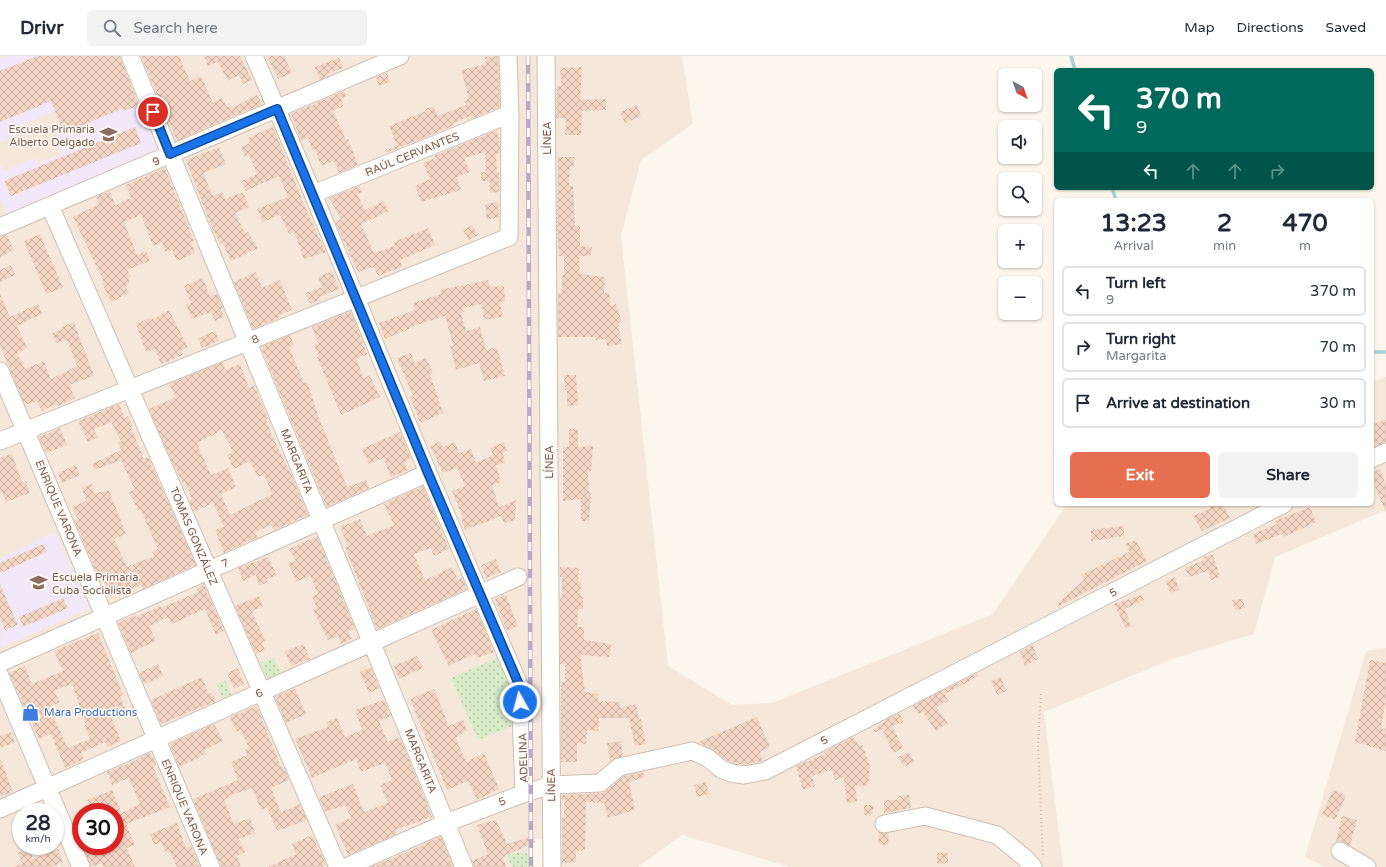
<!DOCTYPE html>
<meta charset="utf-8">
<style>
body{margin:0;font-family:"Varela Round",sans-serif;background:#f2f2f3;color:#1f2937;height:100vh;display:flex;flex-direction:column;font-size:15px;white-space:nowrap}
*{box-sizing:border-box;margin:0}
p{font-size:13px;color:#747a83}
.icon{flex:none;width:22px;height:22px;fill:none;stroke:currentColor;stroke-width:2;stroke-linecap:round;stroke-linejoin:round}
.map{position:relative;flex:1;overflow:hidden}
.panel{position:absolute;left:1054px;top:142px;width:320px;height:308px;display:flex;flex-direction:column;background:#fff;border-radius:6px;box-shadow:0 1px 3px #0004}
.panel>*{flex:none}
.guide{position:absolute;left:1054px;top:12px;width:320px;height:122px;border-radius:6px;box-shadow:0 1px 3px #0004;background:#00695c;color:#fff;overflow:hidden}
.needle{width:26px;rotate:140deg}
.controls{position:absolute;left:998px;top:12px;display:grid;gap:8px}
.controls a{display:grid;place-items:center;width:44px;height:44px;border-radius:6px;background:#fff;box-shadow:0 1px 3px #0004;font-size:20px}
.speed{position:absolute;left:12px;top:747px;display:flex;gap:8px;font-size:20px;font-weight:700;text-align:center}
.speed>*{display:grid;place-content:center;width:52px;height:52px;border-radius:50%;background:#fff;box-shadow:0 1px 3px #0004;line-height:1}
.speed small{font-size:10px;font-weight:400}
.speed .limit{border:6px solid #d22;background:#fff;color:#111}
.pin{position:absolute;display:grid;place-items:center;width:34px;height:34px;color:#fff;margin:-17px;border:2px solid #fff;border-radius:50%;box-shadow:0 1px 4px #0007}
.me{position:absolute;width:44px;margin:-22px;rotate:353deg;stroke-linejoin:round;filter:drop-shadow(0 0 3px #0008)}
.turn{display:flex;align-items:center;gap:14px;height:84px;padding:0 16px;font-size:18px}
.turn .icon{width:52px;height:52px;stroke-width:2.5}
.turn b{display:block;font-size:28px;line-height:34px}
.lanes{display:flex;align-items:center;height:38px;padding:0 16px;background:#0003;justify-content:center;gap:20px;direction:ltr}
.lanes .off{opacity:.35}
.eta{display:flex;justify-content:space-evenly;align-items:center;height:68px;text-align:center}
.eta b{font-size:24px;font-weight:700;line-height:28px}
.primary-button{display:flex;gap:8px;margin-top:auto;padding:8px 16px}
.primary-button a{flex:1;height:46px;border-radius:6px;background:#e76f51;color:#fff;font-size:16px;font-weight:700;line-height:46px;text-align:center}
.primary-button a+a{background:#f2f2f3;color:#1f2937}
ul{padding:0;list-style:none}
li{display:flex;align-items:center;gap:12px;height:50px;margin:0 8px 6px;padding:0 8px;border:2px solid #e0e1e3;border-radius:6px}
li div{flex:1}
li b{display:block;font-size:15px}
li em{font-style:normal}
header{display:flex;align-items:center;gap:24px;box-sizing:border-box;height:56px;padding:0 20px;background:#fff;border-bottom:1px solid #e0e1e3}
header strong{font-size:19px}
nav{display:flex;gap:22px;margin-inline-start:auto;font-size:14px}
.search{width:280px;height:36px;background:#f2f2f3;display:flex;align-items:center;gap:10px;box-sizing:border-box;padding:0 14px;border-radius:6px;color:#747a83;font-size:15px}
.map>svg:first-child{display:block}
</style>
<header>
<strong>Drivr</strong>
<div class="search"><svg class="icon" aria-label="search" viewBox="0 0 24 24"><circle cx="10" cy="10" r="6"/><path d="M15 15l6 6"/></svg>Search here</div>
<nav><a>Map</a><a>Directions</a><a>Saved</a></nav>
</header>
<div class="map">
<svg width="1386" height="811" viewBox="0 0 1386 811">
<defs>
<pattern id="grass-dots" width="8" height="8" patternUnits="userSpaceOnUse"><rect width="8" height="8" fill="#d8ecc9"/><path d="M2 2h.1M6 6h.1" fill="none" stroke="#b4c2a5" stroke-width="1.8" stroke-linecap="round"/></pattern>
<pattern id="building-cross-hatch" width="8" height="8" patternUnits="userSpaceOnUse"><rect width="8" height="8" fill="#f3d5c3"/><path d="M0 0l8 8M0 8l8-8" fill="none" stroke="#cab0a1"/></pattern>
</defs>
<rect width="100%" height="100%" fill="#fdf6ec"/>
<path fill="#f5e8da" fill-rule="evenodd" d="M0 0H682L693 68 641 104 621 180 668 610 732 649 772 647 993 558 1067 448H1372V326L1386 321V454L1275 501 1254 578 1175 602 1044 656 1063 811H790L682 779 638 811H553L552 788 531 781 529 811H0ZM21 756H55V790H21ZM81 756H115V790H81Z
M1386 592V811H1325L1305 801 1366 595Z"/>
<path fill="#f3e8fa" d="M5 0H124L162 94 7 158 0 142V107L4 115 35 102 38 108 62 98 55 80 64 77 54 55 22 69 24 76 0 87V2Z
M55 476 90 552 1 592 0 502Z"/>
<path fill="url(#grass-dots)" d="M499 601 514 635 515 669 478 684 451 622Z
M274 602 282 619 269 625 260 607Z
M225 624 232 639 223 643 216 628Z
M523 795 529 799V811H513L506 800Z"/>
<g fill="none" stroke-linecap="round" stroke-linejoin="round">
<path stroke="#a5d3da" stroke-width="3.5" d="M1071 0 1075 14
M1112 132 1116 144
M1372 296H1386"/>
</g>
<path fill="url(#building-cross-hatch)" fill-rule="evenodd" d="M37 0H120L139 50 124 55 123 52 64 77 51 45 0 66V15Z
M141 0H179L190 25 201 20 213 47 222 42 227 51 231 50 232 52 257 39 262 48 177 85Z
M204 0H240L252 24 243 28 239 19 228 25 218 6 208 10Z
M267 0H284L292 17 278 23Z
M498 0 500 51 471 63 470 60 452 68 453 70 386 97 385 94 397 90 389 70 426 55 425 53 433 50 438 60 466 49 464 45 469 43 461 14 486 8 485 1Z
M339 2 343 12 327 18 328 20 320 24 315 11Z
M582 11 580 44 606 43V54L582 55 581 79H565L566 62H556L557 30H561L560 12Z
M387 17 390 26 379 30 376 21Z
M344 35 346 40 341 42 343 50 333 55 346 84 348 83 358 109 339 117 334 105 321 110 315 93 312 94 308 82 301 85 291 58Z
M637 49 641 60 625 67 620 56Z
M135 71 141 87 11 140 4 125Z
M273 71 306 153 326 196 304 203 294 176 289 178 280 159 263 166 257 153 288 141 279 120 246 135 242 125 257 118 249 99 245 101 241 91 250 87 248 82Z
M497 74 500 89V97L496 98 497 116H499V136L490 137 489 125H481V116H486L485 96 464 102 470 116 457 121 461 134 421 146 415 130 430 123 423 107 435 102 434 100Z
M219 91 226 108 203 117 213 140 222 136 225 143 243 136 249 151 235 157 245 177 248 176 258 192 231 205 222 186 220 188 210 167 186 104Z
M558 101H574V111H570L569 130H573L575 170H580V190L592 191 591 200H579L580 218 605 221 604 237 609 236 610 249 616 248 622 266 618 267 622 288 607 290 606 283 596 284 595 281H558V237H562V219H564V200H559L557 176Z
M165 112 194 185 191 186 195 197 177 205 172 194 165 196 162 186 153 190 141 159 124 166 137 199 146 195 150 205 127 214 131 221 128 222 130 227 126 230 129 237 111 246 102 227 104 226 73 161 99 148 96 141 110 135 115 149 131 142 126 129Z
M360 130 362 136 357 138 365 154 384 145 389 155 361 168 374 197 395 190 394 186 428 172 435 189 400 204 402 211 378 220 374 211 358 216 335 166 341 163 329 142Z
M498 146 499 161 487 164 485 148Z
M472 169 478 179 469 184 463 174Z
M40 178 63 232 46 238 24 185Z
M7 179 14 194 0 201V182Z
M11 209 15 219 0 226V214Z
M332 215 339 233 319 241 320 244 310 248 306 237 322 231 318 221Z
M256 216 262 232 280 224 292 254 280 259 281 261 253 273 234 226Z
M203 222 210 240 217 238 223 252 221 253 224 261 215 265 211 256 192 263 186 248 191 247 184 230Z
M488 224 490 231 504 230 505 245 500 246 503 261 484 264 482 248 463 252 464 256 461 257 466 275 480 271 486 294 497 291 505 320 484 325 479 307 456 314 450 290 453 289 445 260 411 271V272L385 283 379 267 415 254 413 247 441 238 440 234Z
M0 238 10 261 38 248 42 258 17 270 27 292 17 297 25 313 44 305 51 323 77 310 67 284 56 287 52 277 63 273 62 271 74 266 94 320 69 329 75 342 58 350 56 348 42 355 37 345 25 349 0 290Z
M169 254 188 291 181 295 183 299 161 308 155 293 146 296 136 268 150 262 151 264Z
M351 255 367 298 356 303 364 322 370 319 380 341 341 359 317 301 319 300 314 289 318 287 312 271Z
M215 275 219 285 202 292 198 282Z
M290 279 294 289 289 291 304 327 307 326 311 337 319 362 347 431 366 424 369 432 327 451 261 291Z
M411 297 415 307 426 302 433 316 430 318 443 357 420 367 410 341 413 340 397 302Z
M223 306 225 314 240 308 249 332 254 329 268 363 266 364 275 386 291 418 308 459 274 474 271 469 255 476 257 481 224 497 215 474 224 471 213 447 194 456 189 444 192 443 185 426 183 427 172 406 149 353 176 341 169 328ZM222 374 233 396 227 399 234 413 250 405 258 421 264 418 272 438 230 459 221 438 236 431 228 412 211 419 197 387Z
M564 319H576L578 349 567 350V334H565Z
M119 348 125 362 128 360 133 370 131 371 144 403 148 401 196 509 143 533 141 529 111 541 103 523 100 524 74 464 78 463 72 451 86 445 82 431 92 428 94 438 109 434 126 478 114 483 127 511 154 500 152 496 158 493 140 453 138 454 129 436 135 434 121 404 95 414 92 408 121 394 118 386 121 385 111 366 94 373 98 382 88 386 78 365Z
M1386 363V386L1372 392V369Z
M60 372 67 389 46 397 39 381Z
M569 373H578V391L593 390 591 416H588L589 437H591L589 465H581V443L563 445V391H569Z
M400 376 411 402 404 406 408 414 391 421 383 402 369 408 362 393Z
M440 385 443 391 455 386 459 397 471 393 476 407 493 399 490 392 504 386 507 395 503 397 505 407 496 409 501 426 492 429 499 451 516 444 515 464 504 467 501 460 465 474 461 463 463 462 452 435 465 430 457 412 443 417 430 390Z
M12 398 22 426 26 425 30 437 6 446 2 436H0V402Z
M76 409 80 419 62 427 58 417Z
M1380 413 1386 429V456L1372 424V417Z
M423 430 449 493 434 500 431 492 414 498 425 524 452 511 458 524 462 522 467 533 377 573 345 491 348 490 340 471 360 463 367 480 394 469 384 448Z
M1208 448H1224L1230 462 1202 475 1193 460 1211 452Z
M1310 451 1316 466 1284 481 1282 478 1256 488 1253 478 1277 468 1275 465Z
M1124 470V480L1091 485V474Z
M317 480 355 573 348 575 352 583 341 588 338 580 328 584 313 554 317 552 312 541 318 538 310 520 296 526 288 507 296 505 289 493Z
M1136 484 1147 505 1059 550 1057 548 1084 524 1081 519 1129 496 1125 488Z
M43 488 47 496 0 517V507Z
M1213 498 1220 521 1211 524 1208 515 1189 521 1185 512 1204 504 1203 501Z
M268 501 277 519 267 523 268 526 259 530 256 519 243 525 238 512Z
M496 503 501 516 486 522 481 509Z
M560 511 579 512 578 526H581L580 540H583V553H578L577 571H584V584L611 588 609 601 580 599 585 636 598 638V645L620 646V652L636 648 639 664 641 663 646 688 635 690 629 662H599L598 675 587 674 586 688 577 687V706H561V626H565V608H560V541H562V521H560Z
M1175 521 1179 534 1170 537 1166 525Z
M0 528 18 569 5 574 0 562Z
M204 529 224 575 216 579 205 553 172 568 168 561 149 570 156 585 131 597 118 567 135 559 136 561 160 550 161 552 198 536 197 532Z
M506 539 518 570 507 575 495 543Z
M1142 539 1144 544 1125 553 1131 570 1126 573 1114 548Z
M259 540 263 550 252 555 265 585 262 587 265 594 256 598 235 550Z
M63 542 68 552 23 571 19 561Z
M1243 543 1245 552 1235 554 1232 544Z
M476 553 494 596 476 602 475 598 449 610 431 574Z
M98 577 123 638 120 640 125 652 110 658 121 685 107 691 105 686 81 697 84 703 65 712 51 678 39 683 9 617 25 610 32 628 63 615 54 595ZM72 628 86 669 84 670 90 683 68 692 49 651 60 646 54 635Z
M304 588 310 603 291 610 285 595Z
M1033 589 1038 603 1025 610 1020 595Z
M417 600 423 612 399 623 394 610Z
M1370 604 1386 607V642L1381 672 1386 673V695L1355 686Z
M158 608 163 620 144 628 139 617Z
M371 611 379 632 369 637 360 616Z
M238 612 244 628 234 633 227 617Z
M977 617 979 620 945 638 948 645 936 651 948 667 936 675 922 655 919 658 912 650Z
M202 621 209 638 212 637 216 645 161 668 151 644Z
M1001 621 1006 635 997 639 991 625Z
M295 632 306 658 286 667 275 641Z
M434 633 449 670 463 664 467 674 456 682 466 706 484 697 499 733 477 744 468 725 447 734 410 643Z
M384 644 391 660 379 665 388 686 400 681 432 761 395 774 397 778 348 799 335 769 351 762 345 749 325 756 319 741 353 728 364 756 388 747 380 729 392 724 385 707 361 716 356 703 312 722 295 683 328 671 326 666 337 662 345 681 362 674 355 654Z
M257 650 281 711 283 710 289 724 271 732 281 756 300 748 307 764 277 775 267 751 261 754 252 732 228 740 229 742 224 744 234 768 250 762 255 777 239 783 245 796 237 800 241 811H221L193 743 238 724 231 706 247 699 245 694 249 692 241 674 237 676 230 661Z
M899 657 904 666 892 670 903 692 893 697 883 676 885 675 884 673 872 677 871 676 886 664Z
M757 661 770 691 760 696 763 705H762L744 709 734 707 726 704 712 693 698 686Z
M214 668 223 685 204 694 206 698 179 711 170 688Z
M11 676 15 686 0 692V680Z
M853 681 860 690 862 688 870 710 868 730 855 729 857 745 847 747 844 721 835 724 831 714 812 720 815 730 803 734 796 710 825 698 824 696Z
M621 685 623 700 610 706 607 687Z
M909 696 914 706 904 711 898 701Z
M149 697 153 701 156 709 153 710 170 751 126 768 135 789 127 792 135 811H103L102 807 91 811 83 790H115V760L140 748 129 722 112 729 107 716 137 704V703Z
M1 704 13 736 0 740V705Z
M643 716 645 721 629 726 635 754 608 762 604 747 586 746 585 794 576 795V806L562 807V761H564V744H562L561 739 601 737 606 735 624 720Z
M706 726 709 738 697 741 694 729Z
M112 734 121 756H92L87 744Z
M1333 734 1346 740 1335 764 1322 758Z
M909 739 911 752 884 757V744H899L898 740Z
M864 749H873V758L864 759Z
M1342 760 1357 764 1350 790 1340 785 1336 786Z
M496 764 507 788 533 780 535 786 503 801 506 811H474L472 805 488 798 477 769Z
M177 767 186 792 191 790 200 811H177L170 796 166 797 161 786 154 789 150 778Z
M879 776 889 777 888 789 878 788Z
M312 779 326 809 322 811H268L296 798 292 788Z
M441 780 453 811H371L421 790Z
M29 792 33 803 58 793 63 806 51 811H13L22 807 18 797Z
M937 797H948V807L937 808Z"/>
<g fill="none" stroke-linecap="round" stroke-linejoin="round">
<defs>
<path id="minor" d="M130 0 464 811
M254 0 313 138 428 417 520 631 524 737
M546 0 552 811
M313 138 510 58
M50 150 338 811
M0 171 400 0
M0 315 211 811
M0 385 509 181 510 58 508 0
M1372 403 1386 396
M0 607 428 417
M0 620 81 811
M0 753 518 521
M884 768 925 760 997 779 1025 802 1033 811
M1340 795 1367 811
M346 811 446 767 517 740 551 729 600 727 619 711 692 695 708 702 721 713 731 717 744 719 765 715 1284 448"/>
</defs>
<use href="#minor" stroke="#d1beb0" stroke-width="19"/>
<path stroke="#d9b8a5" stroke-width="2" stroke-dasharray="1 3" stroke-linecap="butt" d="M1041 638 1038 689 1043 802"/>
<use href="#minor" stroke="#fff" stroke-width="17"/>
<defs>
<path id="rail" d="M528 0 531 811"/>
</defs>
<use href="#rail" stroke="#b9a8c9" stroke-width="4.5"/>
<use href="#rail" stroke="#fffaf3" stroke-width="3" stroke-dasharray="9" stroke-linecap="butt"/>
</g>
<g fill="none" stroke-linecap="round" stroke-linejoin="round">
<defs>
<path id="route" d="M153 56 170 98 277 53 428 417 520 631V646"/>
</defs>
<use href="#route" stroke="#114b97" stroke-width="10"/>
<use href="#route" stroke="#1a73e8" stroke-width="7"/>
</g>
<defs>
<symbol id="school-bare" viewBox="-9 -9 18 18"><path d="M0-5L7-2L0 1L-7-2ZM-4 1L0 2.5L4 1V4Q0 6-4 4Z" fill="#8d6e63" stroke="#fffaf3" stroke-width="2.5" paint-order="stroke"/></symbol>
<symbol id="shop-bare" viewBox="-9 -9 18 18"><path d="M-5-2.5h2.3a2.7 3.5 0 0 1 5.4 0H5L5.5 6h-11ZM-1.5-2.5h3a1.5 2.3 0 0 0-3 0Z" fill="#3f7fe0" stroke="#fffaf3" stroke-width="2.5" paint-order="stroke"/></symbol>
</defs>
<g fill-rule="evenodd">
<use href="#school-bare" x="96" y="66" width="25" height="25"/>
<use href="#school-bare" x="26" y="514" width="25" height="25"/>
<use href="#shop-bare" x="18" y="644" width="25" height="25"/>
</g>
<g text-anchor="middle" stroke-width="3" stroke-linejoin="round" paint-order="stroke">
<g font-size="11" fill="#785e54" stroke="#fffaf3" text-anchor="end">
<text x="95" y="77">Escuela Primaria<tspan x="95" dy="13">Alberto Delgado</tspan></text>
<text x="52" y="525" text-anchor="start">Escuela Primaria<tspan x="52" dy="13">Cuba Socialista</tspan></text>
</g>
<g font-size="11" fill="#7a5c4d" stroke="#fffaf3">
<text transform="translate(547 82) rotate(-90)" y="4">LÍNEA</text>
<text transform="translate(412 98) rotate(-22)" y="4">RAÚL CERVANTES</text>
<text transform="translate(156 105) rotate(-23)" y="4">9</text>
<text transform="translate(255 283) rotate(-23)" y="4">8</text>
<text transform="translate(297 405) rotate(68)" y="4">MARGARITA</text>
<text transform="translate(549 406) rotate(-90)" y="4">LÍNEA</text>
<text transform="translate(59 452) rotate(67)" y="4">ENRIQUE VARONA</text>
<text transform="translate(194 480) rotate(67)" y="4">TOMAS GONZÁLEZ</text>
<text transform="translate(225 507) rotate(-24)" y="4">7</text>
<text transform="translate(1113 536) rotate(-27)" y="4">5</text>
<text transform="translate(259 637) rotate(-24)" y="4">6</text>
<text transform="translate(824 684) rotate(-27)" y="4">5</text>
<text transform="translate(523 702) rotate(-92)" y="4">ADELINA</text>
<text transform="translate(421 705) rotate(68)" y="4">MARGARITA</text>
<text transform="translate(551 729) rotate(-91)" y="4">LÍNEA</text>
<text transform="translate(502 745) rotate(-21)" y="4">5</text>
<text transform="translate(185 751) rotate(67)" y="4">ENRIQUE VARONA</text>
</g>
<g font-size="11" fill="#366cbe" stroke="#fffaf3" text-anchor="start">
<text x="44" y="660">Mara Productions</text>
</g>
</g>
</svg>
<div class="controls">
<a><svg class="needle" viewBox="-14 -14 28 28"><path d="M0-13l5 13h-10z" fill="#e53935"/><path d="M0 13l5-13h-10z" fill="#747a83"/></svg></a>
<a><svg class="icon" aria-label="sound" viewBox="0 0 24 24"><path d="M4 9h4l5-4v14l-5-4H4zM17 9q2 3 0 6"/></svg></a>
<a><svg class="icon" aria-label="search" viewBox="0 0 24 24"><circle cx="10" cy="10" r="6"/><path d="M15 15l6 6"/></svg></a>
<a>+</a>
<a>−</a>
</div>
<div class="speed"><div>28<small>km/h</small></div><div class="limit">30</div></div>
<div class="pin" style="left:153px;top:56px;background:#d93025"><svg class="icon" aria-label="arrive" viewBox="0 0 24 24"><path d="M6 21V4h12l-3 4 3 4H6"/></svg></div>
<svg class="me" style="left:520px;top:646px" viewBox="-20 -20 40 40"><circle r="17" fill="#1a73e8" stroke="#fff" stroke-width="3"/><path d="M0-11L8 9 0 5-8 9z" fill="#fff"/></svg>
<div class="guide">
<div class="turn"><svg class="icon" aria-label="left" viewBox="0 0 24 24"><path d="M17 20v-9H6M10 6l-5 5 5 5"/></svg><div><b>370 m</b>9</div></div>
<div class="lanes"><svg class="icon" aria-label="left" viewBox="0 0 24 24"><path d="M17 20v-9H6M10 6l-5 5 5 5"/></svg><svg class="icon off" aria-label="ahead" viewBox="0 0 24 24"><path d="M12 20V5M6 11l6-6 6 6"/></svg><svg class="icon off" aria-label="ahead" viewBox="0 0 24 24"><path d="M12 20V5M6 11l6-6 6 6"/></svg><svg class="icon off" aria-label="right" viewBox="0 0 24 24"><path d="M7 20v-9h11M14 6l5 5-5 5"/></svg></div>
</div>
<section class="panel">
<div class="eta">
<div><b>13:23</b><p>Arrival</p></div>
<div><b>2</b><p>min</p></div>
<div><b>470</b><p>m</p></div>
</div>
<ul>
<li><svg class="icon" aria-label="left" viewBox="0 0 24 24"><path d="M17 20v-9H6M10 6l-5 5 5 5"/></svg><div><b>Turn left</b><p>9</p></div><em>370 m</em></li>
<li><svg class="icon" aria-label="right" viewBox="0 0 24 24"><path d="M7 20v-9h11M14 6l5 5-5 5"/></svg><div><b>Turn right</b><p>Margarita</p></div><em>70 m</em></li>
<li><svg class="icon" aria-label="arrive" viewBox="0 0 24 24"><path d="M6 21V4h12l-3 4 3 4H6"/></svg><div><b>Arrive at destination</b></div><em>30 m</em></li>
</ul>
<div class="primary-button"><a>Exit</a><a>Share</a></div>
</section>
</div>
